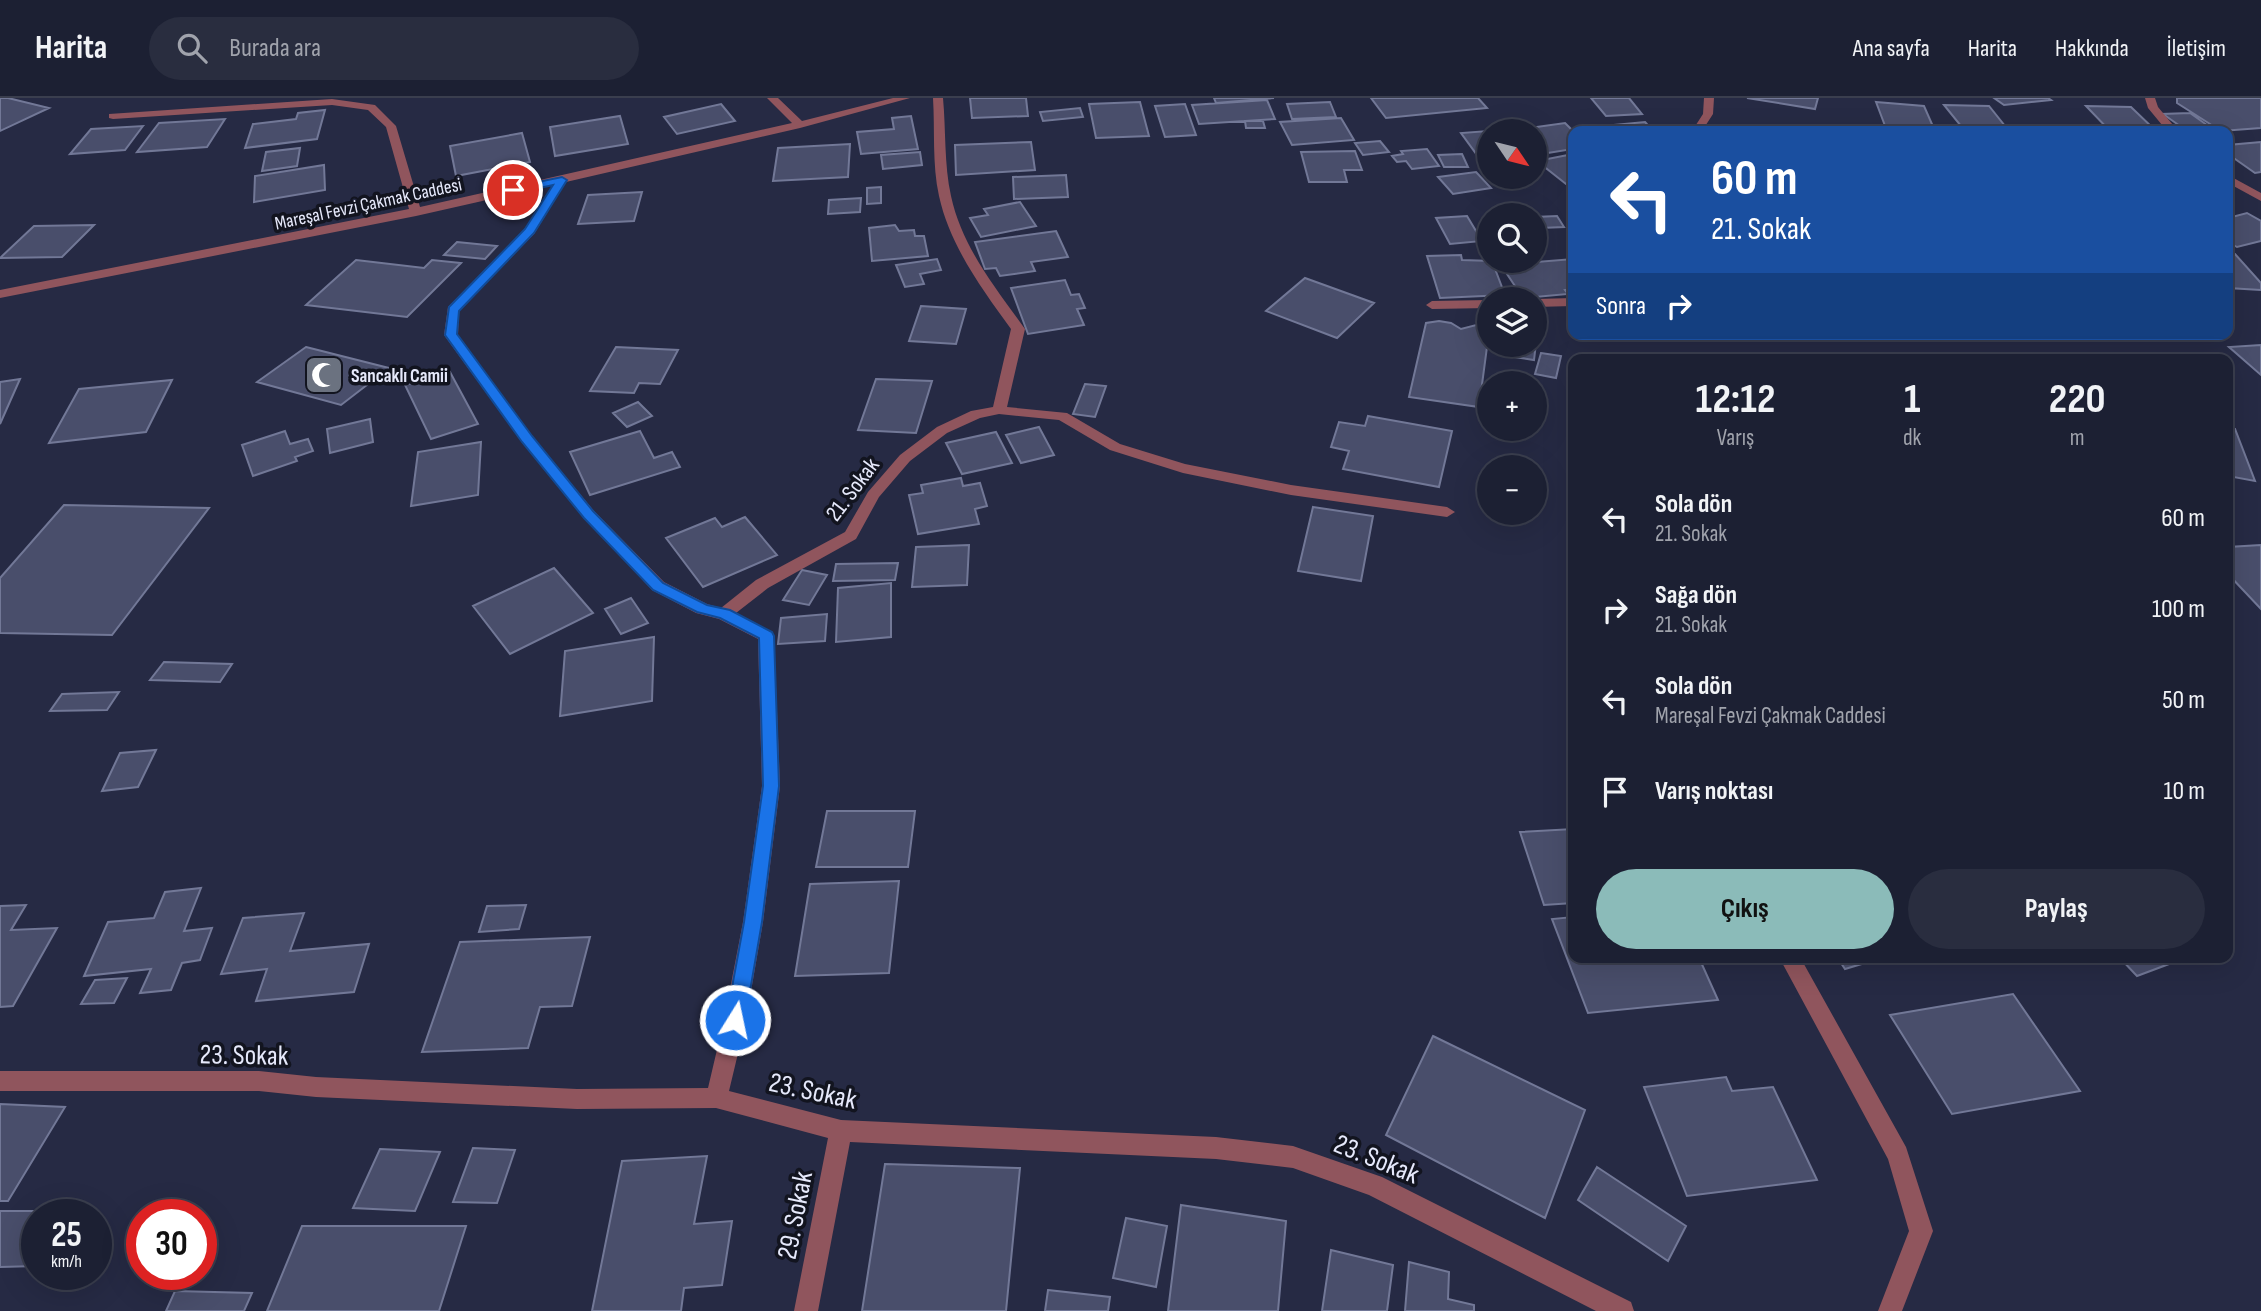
<!DOCTYPE html>
<html lang="tr">
<meta charset="utf-8">
<style>
body{margin:0;font-family:"Sofia Sans Condensed",sans-serif;background:#292d3f;color:#f1f3f6;height:100vh;display:flex;flex-direction:column;font-size:26px;white-space:nowrap}
*{box-sizing:border-box;margin:0}
p{font-size:23px;color:#a0a3ac}
.icon{flex:none;width:38px;height:38px;fill:none;stroke:currentColor;stroke-width:2;stroke-linecap:round;stroke-linejoin:round}
.map{position:relative;flex:1;overflow:hidden}
.sheet{position:absolute;left:1568px;top:256px;width:665px;height:609px;display:flex;flex-direction:column;background:#1c2033;border-radius:14px;box-shadow:0 7px 28px #0002,0 0 0 2px #3a3e4e}
.sheet>*{flex:none}
.top-card{position:absolute;left:1568px;top:28px;width:665px;height:214px;border-radius:14px;box-shadow:0 7px 28px #0002,0 0 0 2px #3a3e4e;background:#1a4fa0;color:#fff;overflow:hidden}
.needle{width:46px;rotate:125deg}
.buttons{position:absolute;left:1477px;top:21px;display:grid;gap:14px}
.buttons a{display:grid;place-items:center;width:70px;height:70px;border-radius:50%;background:#1c2033;box-shadow:0 7px 28px #0002,0 0 0 2px #3a3e4e;font-size:35px}
.speed{position:absolute;left:21px;top:1101px;display:flex;gap:14px;font-size:35px;font-weight:700;text-align:center}
.speed>*{display:grid;place-content:center;width:91px;height:91px;border-radius:50%;background:#1c2033;box-shadow:0 7px 28px #0002,0 0 0 2px #3a3e4e;line-height:1}
.speed small{font-size:18px;font-weight:400}
.speed .limit{border:10px solid #d22;background:#fff;color:#111}
.pin{position:absolute;display:grid;place-items:center;width:60px;height:60px;color:#fff;margin:-30px;border:4px solid #fff;border-radius:50%;box-shadow:0 2px 7px #0007}
.me{position:absolute;width:77px;margin:-38px;rotate:10deg;stroke-linejoin:round;filter:drop-shadow(0 0 5px #0008)}
.turn{display:flex;align-items:center;gap:24px;height:147px;padding:0 28px;font-size:32px}
.turn .icon{width:91px;height:91px;stroke-width:2.5}
.turn b{display:block;font-size:49px;line-height:60px}
.then{display:flex;align-items:center;height:66px;padding:0 28px;background:#0003;gap:14px;font-size:26px}
.eta{display:flex;justify-content:space-evenly;align-items:center;height:119px;text-align:center}
.eta b{font-size:42px;font-weight:700;line-height:49px}
.cta{display:flex;gap:14px;margin-top:auto;padding:14px 28px}
.cta a{flex:1;height:80px;border-radius:42px;background:#8bbbb9;color:#111;font-size:28px;font-weight:700;line-height:80px;text-align:center}
.cta a+a{background:#292d3f;color:#f1f3f6}
ul{padding:0;list-style:none}
li{display:flex;align-items:center;gap:21px;height:91px;padding:0 28px}
li div{flex:1}
li b{display:block;font-size:26px}
li em{font-style:normal}
header{display:flex;align-items:center;gap:42px;box-sizing:border-box;height:98px;padding:0 35px;background:#1c2033;border-bottom:2px solid #3a3e4e}
header strong{font-size:33px}
nav{display:flex;gap:38px;margin-inline-start:auto;font-size:24px}
.search{width:490px;height:63px;background:#292d3f;display:flex;align-items:center;gap:18px;box-sizing:border-box;padding:0 24px;border-radius:38px;color:#a0a3ac;font-size:26px}
.map>svg:first-child{display:block}
</style>
<header>
<strong>Harita</strong>
<div class="search"><svg class="icon" aria-label="search" viewBox="0 0 24 24"><circle cx="10" cy="10" r="6"/><path d="M15 15l6 6"/></svg>Burada ara</div>
<nav><a>Ana sayfa</a><a>Harita</a><a>Hakkında</a><a>İletişim</a></nav>
</header>
<div class="map">
<svg width="2261" height="1213" viewBox="0 0 2261 1213">
<rect width="100%" height="100%" fill="#262a44"/>
<path fill="#494e6b" stroke="#727897" stroke-width="2" d="M0 0H8L49 10 0 33Z
M970 0H1026L1028 18 972 20Z
M1214 0H1274L1216 5Z
M1371 0H1478L1487 10 1386 20Z
M1591 0H1629L1642 16 1606 18Z
M1747 0H1818L1815 11Z
M1994 0H2048L2051 2 2004 7Z
M2177 0H2261V30L2221 33 2177 5Z
M1267 2 1275 21 1199 26 1192 7Z
M1140 4 1149 38 1096 40 1089 6Z
M1330 4 1336 19 1292 21 1287 6Z
M1876 4 1924 8 1935 33H1887Z
M721 6 735 23 677 36 664 19Z
M1185 6 1196 37 1165 39 1155 8Z
M1944 7 1989 8 2009 33H1965Z
M2086 8 2131 9 2156 33H2110Z
M1080 10 1083 19 1043 23 1040 14Z
M325 12 317 41 245 50 253 26 296 21 298 15Z
M2190 15 2214 32 2187 33 2163 16Z
M620 18 628 46 555 58 550 29Z
M911 18 918 51 861 56 857 34 894 31 892 20Z
M1341 20 1354 42 1292 47 1280 24Z
M225 21 207 49 137 54 159 25Z
M1245 23H1263L1265 30H1246Z
M1645 24 1653 33H1584L1581 30Z
M1565 25 1573 33V51L1535 57V33H1509Z
M143 28 125 52 70 56 91 31Z
M1488 33 1489 67 1485 68 1461 35Z
M522 35 530 64 456 78 450 48Z
M1380 43 1389 54 1363 57 1355 45Z
M1031 44 1035 72 956 77 955 47Z
M2261 44V74L2255 75 2228 56V47Z
M850 46 848 79 773 83 778 50Z
M300 50 297 68 262 73 266 54Z
M1427 51 1439 68 1412 71 1406 63 1397 64 1392 58 1403 56 1401 53Z
M1355 53 1362 72H1344L1347 84H1309L1301 54Z
M920 54 922 67 883 71 881 57Z
M1462 56 1468 69H1444L1438 57Z
M1573 56V85L1566 86 1537 63Z
M324 67 325 92 254 104 255 78Z
M1476 74 1491 90 1453 96 1438 79Z
M1066 77 1068 99 1014 101 1013 79Z
M881 89V105L867 106V90Z
M642 94 634 123 578 126 588 97Z
M861 100 860 114 828 116 829 102Z
M1020 104 1036 128 981 139 970 120 988 117 984 111Z
M2247 115 2261 123V143L2237 149 2228 144V120Z
M1467 118 1482 143 1450 146 1436 120Z
M1557 118 1564 129 1540 130 1535 119Z
M94 127 62 159 0 160 34 128Z
M895 127 899 133 914 132 915 138H924L928 158 872 163 869 130Z
M1056 133 1068 159 1031 164 1035 173 1000 178 996 170 985 171 975 144Z
M457 144 497 148 485 161 444 157Z
M2228 156H2235L2261 185V192L2228 190Z
M1461 157 1462 162 1492 163 1505 197 1440 200 1427 158Z
M937 161 941 172 920 176 924 186 905 189 896 167Z
M1573 161V191L1565 192 1568 196 1523 200 1501 167Z
M356 162 424 170 432 162 461 165 407 219 306 207Z
M1305 180 1374 205 1337 240 1266 213Z
M1065 182 1071 197 1079 196 1085 210 1077 211 1084 227 1028 236 1011 190Z
M921 208 966 211 956 246 909 243Z
M1535 219 1539 220 1534 262 1499 257 1500 247H1535Z
M1439 223 1451 225 1461 231 1480 226 1489 234 1479 309 1409 299 1426 225Z
M2261 247V277L2229 249Z
M306 249 389 270 341 307 257 284Z
M616 249 678 252 660 286 639 285 634 295 590 293Z
M1541 255 1561 258 1556 280 1535 276Z
M450 274 478 326 431 341 405 287Z
M20 281 0 326V284Z
M876 281 932 283 916 335 858 332Z
M172 282 146 334 49 345 79 291Z
M1085 286 1106 288 1095 319 1073 316Z
M638 304 652 318 627 329 613 315Z
M1368 318 1452 333 1439 389 1343 371 1349 353 1331 349 1339 324 1365 328Z
M370 321 373 344 330 355 327 331Z
M1039 329 1054 357 1021 365 1006 337Z
M2228 330 2235 331 2255 383 2228 378Z
M285 333 290 346 308 341 313 353 295 359 297 363 253 378 242 347Z
M640 333 654 360 672 354 680 369 590 397 570 354Z
M996 334 1012 365 962 376 946 345Z
M481 344 478 397 411 408 418 354Z
M961 380 963 388 980 385 987 408 975 411 979 426 918 436 909 397 923 395 921 387Z
M64 407 209 410 112 537 0 535V480Z
M1313 409 1373 418 1361 483 1298 473Z
M745 419 777 457 703 489 666 440 715 420 722 429Z
M969 447 967 487 912 489 916 449Z
M2261 447V511L2228 476V449Z
M898 465 895 482 833 483 836 466Z
M554 470 593 515 510 556 473 508Z
M802 472 827 477 809 507 783 502Z
M891 485V539L836 544 838 490Z
M631 500 648 525 621 536 605 511Z
M827 516 825 543 778 546 781 520Z
M654 539 652 603 560 618 565 553Z
M164 564 232 566 220 584 150 582Z
M119 594 107 612 50 613 62 596Z
M156 652 138 689 102 693 120 655Z
M827 713H915L908 769H816Z
M1573 731V805L1544 807 1520 734Z
M899 783 889 875 795 878 810 786Z
M201 790 184 833 212 830 200 862 182 865 171 892 140 895 151 871 84 878 108 824 154 820 165 794Z
M26 807 11 832 57 830 13 908 0 909V808Z
M526 807 519 831 479 834 487 808Z
M304 815 290 853 369 846 354 894 256 903 267 871 221 876 243 820Z
M1573 819V859H1725L1700 862 1718 902 1588 915 1552 821Z
M590 839 572 908 540 909 528 950 422 954 460 844Z
M1837 859H1885L1845 871Z
M2119 859H2162L2169 866 2137 878Z
M127 880 114 905 81 906 95 882Z
M2013 896 2080 993 1952 1016 1890 917Z
M1433 938 1585 1012 1545 1120 1386 1037Z
M1726 979 1732 993 1773 989 1817 1082 1687 1098 1644 989Z
M0 1006 65 1009 8 1103H0Z
M473 1050 515 1052 497 1105 453 1104Z
M380 1051 440 1054 415 1113 353 1110Z
M707 1058 694 1126 732 1123 722 1187 684 1190 681 1213H592L622 1063Z
M885 1066 1020 1070 1006 1213H862Z
M1597 1069 1686 1128 1668 1163 1578 1102Z
M1181 1107 1286 1123 1278 1213H1168Z
M0 1113H66L64 1116H37L36 1168 0 1169Z
M1126 1120 1167 1128 1156 1189 1113 1180Z
M302 1128H466L439 1213H267Z
M1331 1152 1393 1167 1387 1213H1322Z
M1409 1164 1449 1174 1448 1201 1474 1207V1213H1405Z
M1048 1192 1110 1199 1108 1213H1045Z
M175 1193 252 1195 244 1213H166Z"/>
<g fill="none" stroke-linecap="round" stroke-linejoin="round">
<path fill="#90555d" fill-rule="evenodd" d="M767 0H778L802 23 893 0H910L800 30 566 84 534 136 459 213 458 237 532 338 594 413 664 484 707 506 721 510 756 482 845 434 868 394 900 357 937 329 971 313 993 309 1011 231C982 191 950 148 939 98 932 66 935 32 933 0H943C946 32 944 66 951 98 962 149 995 189 1025 231L1007 309 1067 315 1120 346 1185 366 1291 387 1447 409 1455 414 1447 419 1291 397 1183 375 1110 352 1059 322 999 316 980 320 947 335 910 363 879 399 856 441 768 490 736 515 772 534 774 538 780 688 763 824 746 922 729 993 841 1022 1216 1039 1293 1048 1382 1079 1631 1204 1634 1213H1596L1369 1097 1293 1070 1216 1061 850 1044 818 1213H794L828 1040 716 1010 577 1011 316 999 259 993H0V973H259L316 979 577 991 708 990 724 922 743 824 762 688 758 541 719 521 696 515 652 492 584 419 522 344 444 237 448 209 525 131 553 87 416 118 0 200V192L409 111 386 29 368 12 332 7 113 21 109 20V16L332 1 375 7 396 28 420 109 792 25Z
M1704 0H1714L1713 16 1702 33H1692L1703 16Z
M2145 0H2155L2158 9 2178 33H2167L2148 10Z
M2228 77 2261 95V103L2228 85Z
M1573 200V208L1535 209V201Z
M1489 202V210L1432 211 1426 207 1432 203Z
M1779 859H1800L1906 1049 1933 1133 1902 1213H1878L1909 1133 1888 1061Z"/>
</g>
<path fill="#1a73e8" stroke="#114b97" stroke-width="2" d="M562 79 567 82 534 135 459 213 457 236 532 338 593 413 663 485 707 507 730 512 772 534 774 538 779 688 762 824 745 922 742 928 735 930 728 928 726 922 744 824 763 688 759 540 720 520 697 514 653 492 584 420 522 344 445 237 449 209 525 131 553 87 513 96 508 92 509 90Z"/>
<defs>
<symbol id="mosque-square" viewBox="-11 -11 22 22"><rect x="-9" y="-9" width="18" height="18" rx="4" fill="#6b7280" stroke="#12141f"/><path d="M3.5-4.9A6 6 0 1 0 3.5 4.9A5 5 0 1 1 3.5-4.9Z" fill="#fff"/></symbol>
</defs>
<g fill-rule="evenodd">
<use href="#mosque-square" x="302" y="255" width="44" height="44"/>
</g>
<g text-anchor="middle" stroke-width="7" stroke-linejoin="round" paint-order="stroke">
<g font-size="19" fill="#e6e9fb" stroke="#12141f">
<text transform="translate(368 105) rotate(-12)" y="7">Mareşal Fevzi Çakmak Caddesi</text>
</g>
<g font-size="19" font-weight="bold" fill="#e6e9fb" stroke="#12141f" text-anchor="start">
<text x="351" y="284">Sancaklı Camii</text>
</g>
<g font-size="23" fill="#e6e9fb" stroke="#12141f">
<text transform="translate(852 391) rotate(-53)" y="8">21. Sokak</text>
</g>
<g font-size="28" fill="#e6e9fb" stroke="#12141f">
<text transform="translate(244 956) rotate(1)" y="10">23. Sokak</text>
<text transform="translate(813 992) rotate(12)" y="10">23. Sokak</text>
<text transform="translate(1377 1060) rotate(22)" y="10">23. Sokak</text>
<text transform="translate(794 1117) rotate(-79)" y="10">29. Sokak</text>
</g>
</g>
</svg>
<div class="buttons">
<a><svg class="needle" viewBox="-14 -14 28 28"><path d="M0-13l5 13h-10z" fill="#e53935"/><path d="M0 13l5-13h-10z" fill="#a0a3ac"/></svg></a>
<a><svg class="icon" aria-label="search" viewBox="0 0 24 24"><circle cx="10" cy="10" r="6"/><path d="M15 15l6 6"/></svg></a>
<a><svg class="icon" aria-label="layers" viewBox="0 0 24 24"><path d="M12 4l9 5-9 5-9-5zM3 14l9 5 9-5"/></svg></a>
<a>+</a>
<a>−</a>
</div>
<div class="speed"><div>25<small>km/h</small></div><div class="limit">30</div></div>
<div class="pin" style="left:513px;top:92px;background:#d93025"><svg class="icon" aria-label="arrive" viewBox="0 0 24 24"><path d="M6 21V4h12l-3 4 3 4H6"/></svg></div>
<svg class="me" style="left:735px;top:922px" viewBox="-20 -20 40 40"><circle r="17" fill="#1a73e8" stroke="#fff" stroke-width="3"/><path d="M0-11L8 9 0 5-8 9z" fill="#fff"/></svg>
<div class="top-card">
<div class="turn"><svg class="icon" aria-label="left" viewBox="0 0 24 24"><path d="M17 20v-9H6M10 6l-5 5 5 5"/></svg><div><b>60 m</b>21. Sokak</div></div>
<div class="then">Sonra<svg class="icon" aria-label="right" viewBox="0 0 24 24"><path d="M7 20v-9h11M14 6l5 5-5 5"/></svg></div>
</div>
<section class="sheet">
<div class="eta">
<div><b>12:12</b><p>Varış</p></div>
<div><b>1</b><p>dk</p></div>
<div><b>220</b><p>m</p></div>
</div>
<ul>
<li><svg class="icon" aria-label="left" viewBox="0 0 24 24"><path d="M17 20v-9H6M10 6l-5 5 5 5"/></svg><div><b>Sola dön</b><p>21. Sokak</p></div><em>60 m</em></li>
<li><svg class="icon" aria-label="right" viewBox="0 0 24 24"><path d="M7 20v-9h11M14 6l5 5-5 5"/></svg><div><b>Sağa dön</b><p>21. Sokak</p></div><em>100 m</em></li>
<li><svg class="icon" aria-label="left" viewBox="0 0 24 24"><path d="M17 20v-9H6M10 6l-5 5 5 5"/></svg><div><b>Sola dön</b><p>Mareşal Fevzi Çakmak Caddesi</p></div><em>50 m</em></li>
<li><svg class="icon" aria-label="arrive" viewBox="0 0 24 24"><path d="M6 21V4h12l-3 4 3 4H6"/></svg><div><b>Varış noktası</b></div><em>10 m</em></li>
</ul>
<div class="cta"><a>Çıkış</a><a>Paylaş</a></div>
</section>
</div>
